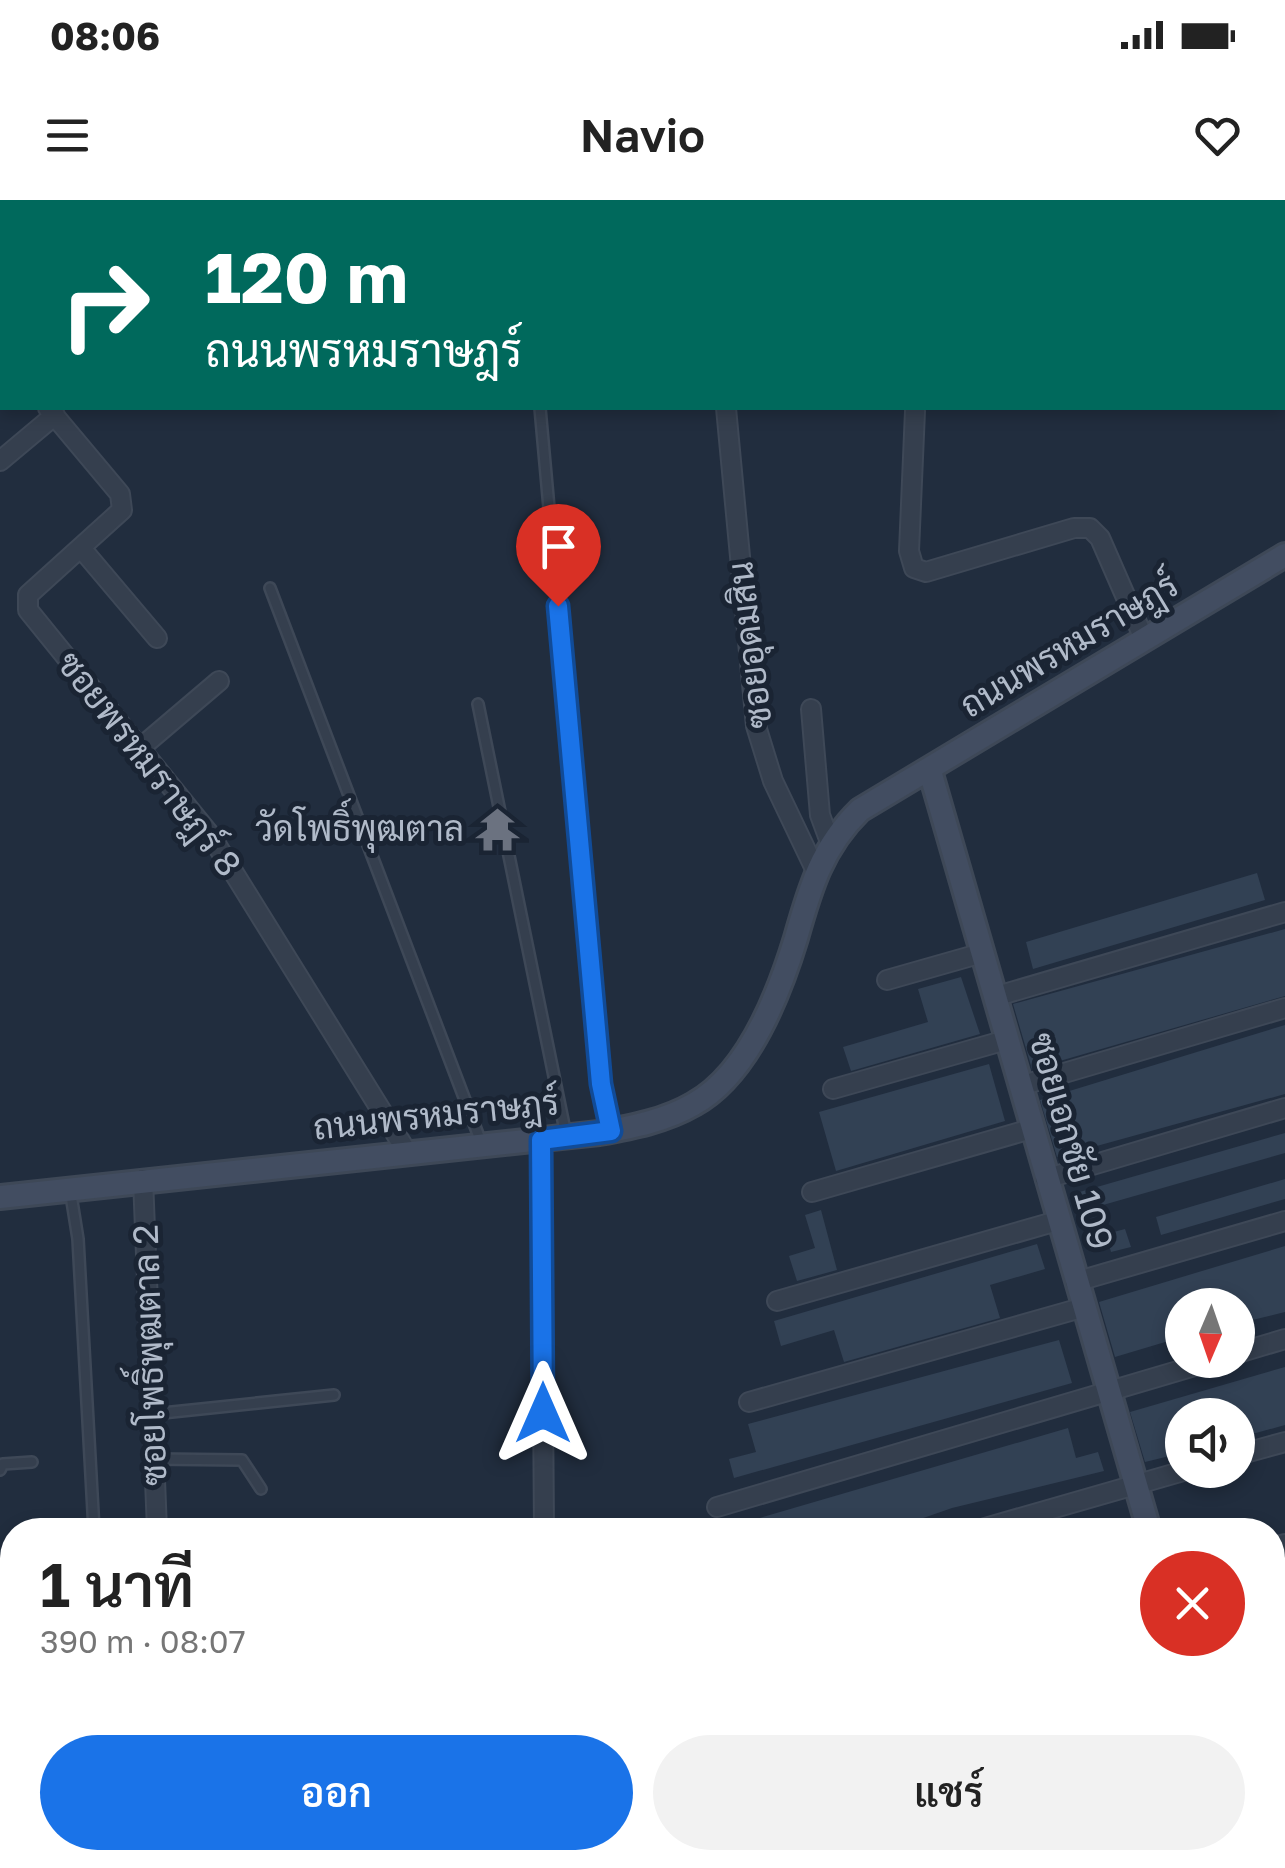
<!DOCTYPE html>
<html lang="th">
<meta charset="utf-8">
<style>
body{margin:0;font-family:"Golos Text",Sarabun,sans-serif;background:#f2f2f2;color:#222;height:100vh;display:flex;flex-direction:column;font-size:38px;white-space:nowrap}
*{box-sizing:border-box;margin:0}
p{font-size:32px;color:#767676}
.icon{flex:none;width:55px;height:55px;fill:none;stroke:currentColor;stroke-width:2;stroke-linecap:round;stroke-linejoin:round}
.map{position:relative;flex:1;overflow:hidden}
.drawer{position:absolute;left:0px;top:1318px;width:1285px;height:352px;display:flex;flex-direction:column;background:#fff;border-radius:40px 40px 0 0;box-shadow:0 5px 15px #0003}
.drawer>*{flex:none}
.banner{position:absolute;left:0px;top:0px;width:1285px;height:210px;box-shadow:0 5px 15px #0003;background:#00695c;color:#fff;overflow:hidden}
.needle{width:65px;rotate:182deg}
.controls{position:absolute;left:1165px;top:1088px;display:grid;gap:20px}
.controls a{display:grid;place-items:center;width:90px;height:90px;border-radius:50%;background:#fff;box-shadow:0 5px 15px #0003;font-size:50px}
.pin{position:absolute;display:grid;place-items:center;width:85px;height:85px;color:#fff;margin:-102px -42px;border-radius:50% 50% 50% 0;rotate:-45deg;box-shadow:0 0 10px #0007}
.pin .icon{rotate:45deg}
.me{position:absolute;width:110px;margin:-55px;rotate:0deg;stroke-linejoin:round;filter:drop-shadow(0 0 8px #0008)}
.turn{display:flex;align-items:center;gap:35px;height:210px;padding:0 40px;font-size:45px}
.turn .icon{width:130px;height:130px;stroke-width:2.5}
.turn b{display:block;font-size:70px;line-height:85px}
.round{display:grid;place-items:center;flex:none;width:105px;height:105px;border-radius:52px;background:#f2f2f2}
.head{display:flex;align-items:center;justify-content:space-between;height:170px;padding:0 40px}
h1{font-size:60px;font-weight:600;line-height:75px}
.action{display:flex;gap:20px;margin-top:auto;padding:20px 40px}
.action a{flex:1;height:115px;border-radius:60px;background:#1a73e8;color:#fff;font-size:40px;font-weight:600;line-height:115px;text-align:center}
.action a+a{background:#f2f2f2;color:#222}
.status{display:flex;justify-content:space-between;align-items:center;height:70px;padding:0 50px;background:#fff;direction:ltr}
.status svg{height:28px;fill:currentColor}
header{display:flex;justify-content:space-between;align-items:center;height:130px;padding:0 40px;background:#fff;font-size:45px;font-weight:600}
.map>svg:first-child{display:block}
</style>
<div class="status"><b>08:06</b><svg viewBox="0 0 49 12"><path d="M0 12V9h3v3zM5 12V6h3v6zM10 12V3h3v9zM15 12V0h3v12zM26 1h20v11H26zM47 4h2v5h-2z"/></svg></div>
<header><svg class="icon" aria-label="menu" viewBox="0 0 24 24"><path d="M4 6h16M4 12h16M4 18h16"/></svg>Navio<svg class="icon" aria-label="heart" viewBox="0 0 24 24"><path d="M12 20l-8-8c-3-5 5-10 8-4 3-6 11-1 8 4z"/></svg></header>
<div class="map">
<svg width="1285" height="1668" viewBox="0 0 1285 1668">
<rect width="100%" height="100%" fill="#212d3e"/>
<path fill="#324154" d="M1257 673 1265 700 1033 769 1026 742Z
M1285 729V796L1032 869 1013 804Z
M961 777 980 834 851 871 843 847 928 822 918 789Z
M1285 825V894L1057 957 1040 900Z
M989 864 1005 921 836 971 819 912Z
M1285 933V953L1075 1013 1069 995Z
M1285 979V999L1161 1035 1156 1017Z
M821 1010 837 1070 797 1081 789 1056 815 1048 805 1015Z
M1125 1029 1131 1047 1111 1052 1106 1034Z
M1037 1044 1045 1069 990 1085 1000 1118 844 1162 834 1130 781 1146 774 1121Z
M1285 1046V1112L1240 1123 1238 1105H1182V1137L1115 1157 1099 1102Z
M1059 1140 1072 1183 734 1278 729 1259 756 1252 748 1224Z
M1285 1167V1225L1238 1238V1215H1182V1253L1145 1262 1130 1212Z
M1068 1228 1076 1258 1098 1252 1104 1271 952 1308 889 1330H732V1326Z
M1276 1362 1285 1394V1434L1280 1435 1272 1411Z"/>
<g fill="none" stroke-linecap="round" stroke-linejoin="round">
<defs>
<path id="lane" d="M521 0 522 2
M540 208 601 884 611 931
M270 388 481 942
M478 504 566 935
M70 989 78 1039 94 1330
M153 1214 334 1195
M155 1259 242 1260 261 1289
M0 1270 3 1264 32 1262
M0 1431H12"/>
<path id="street" d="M706 0V2
M0 149 2 153
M48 208 120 294 122 310 28 395V410L211 636 407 952
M726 208 756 526 773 581 816 671
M915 211 909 351 914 368 926 372 1074 328H1090L1100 338 1145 441
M0 261 55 215
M81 348 157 438
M811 509 820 615 830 642
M139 549 219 481
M887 780 982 753
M994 797 1285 712
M1020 886 1285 808
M833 889 1006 840
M541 940 544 1330
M143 979 157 1330
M1045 979 1285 908
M812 992 1031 929
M1075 1082 1285 1021
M777 1101 1057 1021
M1238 1153 1285 1139
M749 1202 1081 1108
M1238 1255 1285 1242
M717 1307 1215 1160
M978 1330 1187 1270
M1272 1347 1285 1344
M1272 1450 1285 1446
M173 1658 174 1668
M486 1658V1668
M781 1658V1668
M903 1658 909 1668
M1060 1658 1064 1668
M1161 1658 1165 1668
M457 1666 471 1658
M1190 1668 1217 1658"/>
<path id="secondary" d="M930 571 1149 1330
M0 997 599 933C632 927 665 921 694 904 748 874 779 794 796 738 810 688 822 647 860 610L1285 355
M1263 1658 1267 1668"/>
</defs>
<use href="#lane" stroke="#3e4857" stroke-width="14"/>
<use href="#street" stroke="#3e4857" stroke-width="22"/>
<use href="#secondary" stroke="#3e4857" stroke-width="28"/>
<use href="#lane" stroke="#353f4e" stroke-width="9"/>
<use href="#street" stroke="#353f4e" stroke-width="18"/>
<use href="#secondary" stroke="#424d61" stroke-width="22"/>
</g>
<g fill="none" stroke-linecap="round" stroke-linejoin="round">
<defs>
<path id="route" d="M543 1213 541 940 611 931 601 884 558 406"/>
</defs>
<use href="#route" stroke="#114b97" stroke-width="25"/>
<use href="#route" stroke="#1a73e8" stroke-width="18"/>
</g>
<defs>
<symbol id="temple-bare" viewBox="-9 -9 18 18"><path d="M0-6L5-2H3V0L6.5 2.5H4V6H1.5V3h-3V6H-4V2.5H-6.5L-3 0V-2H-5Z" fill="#6b7280" stroke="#1a2433" stroke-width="2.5" paint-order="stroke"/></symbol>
</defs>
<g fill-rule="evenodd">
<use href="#temple-bare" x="466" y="598" width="63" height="63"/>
</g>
<g text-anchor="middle" stroke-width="10" stroke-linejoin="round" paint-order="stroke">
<g font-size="35" fill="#b0bac9" stroke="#1a2433">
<text transform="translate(750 445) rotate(-97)" y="12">ซอยอุดมสิน</text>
<text transform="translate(1069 445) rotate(-31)" y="12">ถนนพรหมราษฎร์</text>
<text transform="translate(149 564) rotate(52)" y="12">ซอยพรหมราษฎร์ 8</text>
<text transform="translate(436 915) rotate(-6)" y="12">ถนนพรหมราษฎร์</text>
<text transform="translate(1071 941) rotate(74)" y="12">ซอยเอกชัย 109</text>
<text transform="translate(150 1155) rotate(-92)" y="12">ซอยโพธิ์พุฒตาล 2</text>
</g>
<g font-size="35" fill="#b0bac9" stroke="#1a2433" text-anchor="end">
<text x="464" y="641">วัดโพธิ์พุฒตาล</text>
</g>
</g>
</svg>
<div class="controls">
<a><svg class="needle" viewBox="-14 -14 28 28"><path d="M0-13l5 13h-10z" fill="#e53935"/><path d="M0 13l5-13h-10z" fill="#767676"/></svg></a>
<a><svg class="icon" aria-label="sound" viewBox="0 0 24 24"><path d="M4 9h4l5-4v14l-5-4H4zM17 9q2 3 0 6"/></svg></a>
</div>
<div class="pin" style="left:558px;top:406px;background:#d93025"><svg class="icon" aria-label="arrive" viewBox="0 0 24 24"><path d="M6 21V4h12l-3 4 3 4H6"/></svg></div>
<svg class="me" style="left:543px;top:1213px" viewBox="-20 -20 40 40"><path d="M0-17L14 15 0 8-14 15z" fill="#1a73e8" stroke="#fff" stroke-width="4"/></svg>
<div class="banner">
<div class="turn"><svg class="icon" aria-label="right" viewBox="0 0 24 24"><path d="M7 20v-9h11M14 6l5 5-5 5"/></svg><div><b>120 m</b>ถนนพรหมราษฎร์</div></div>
</div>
<section class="drawer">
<div class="head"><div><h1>1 นาที</h1><p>390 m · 08:07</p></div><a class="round" style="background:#d93025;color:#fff"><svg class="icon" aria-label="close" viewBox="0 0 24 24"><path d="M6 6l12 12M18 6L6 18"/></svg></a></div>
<div class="action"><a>ออก</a><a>แชร์</a></div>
</section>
</div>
